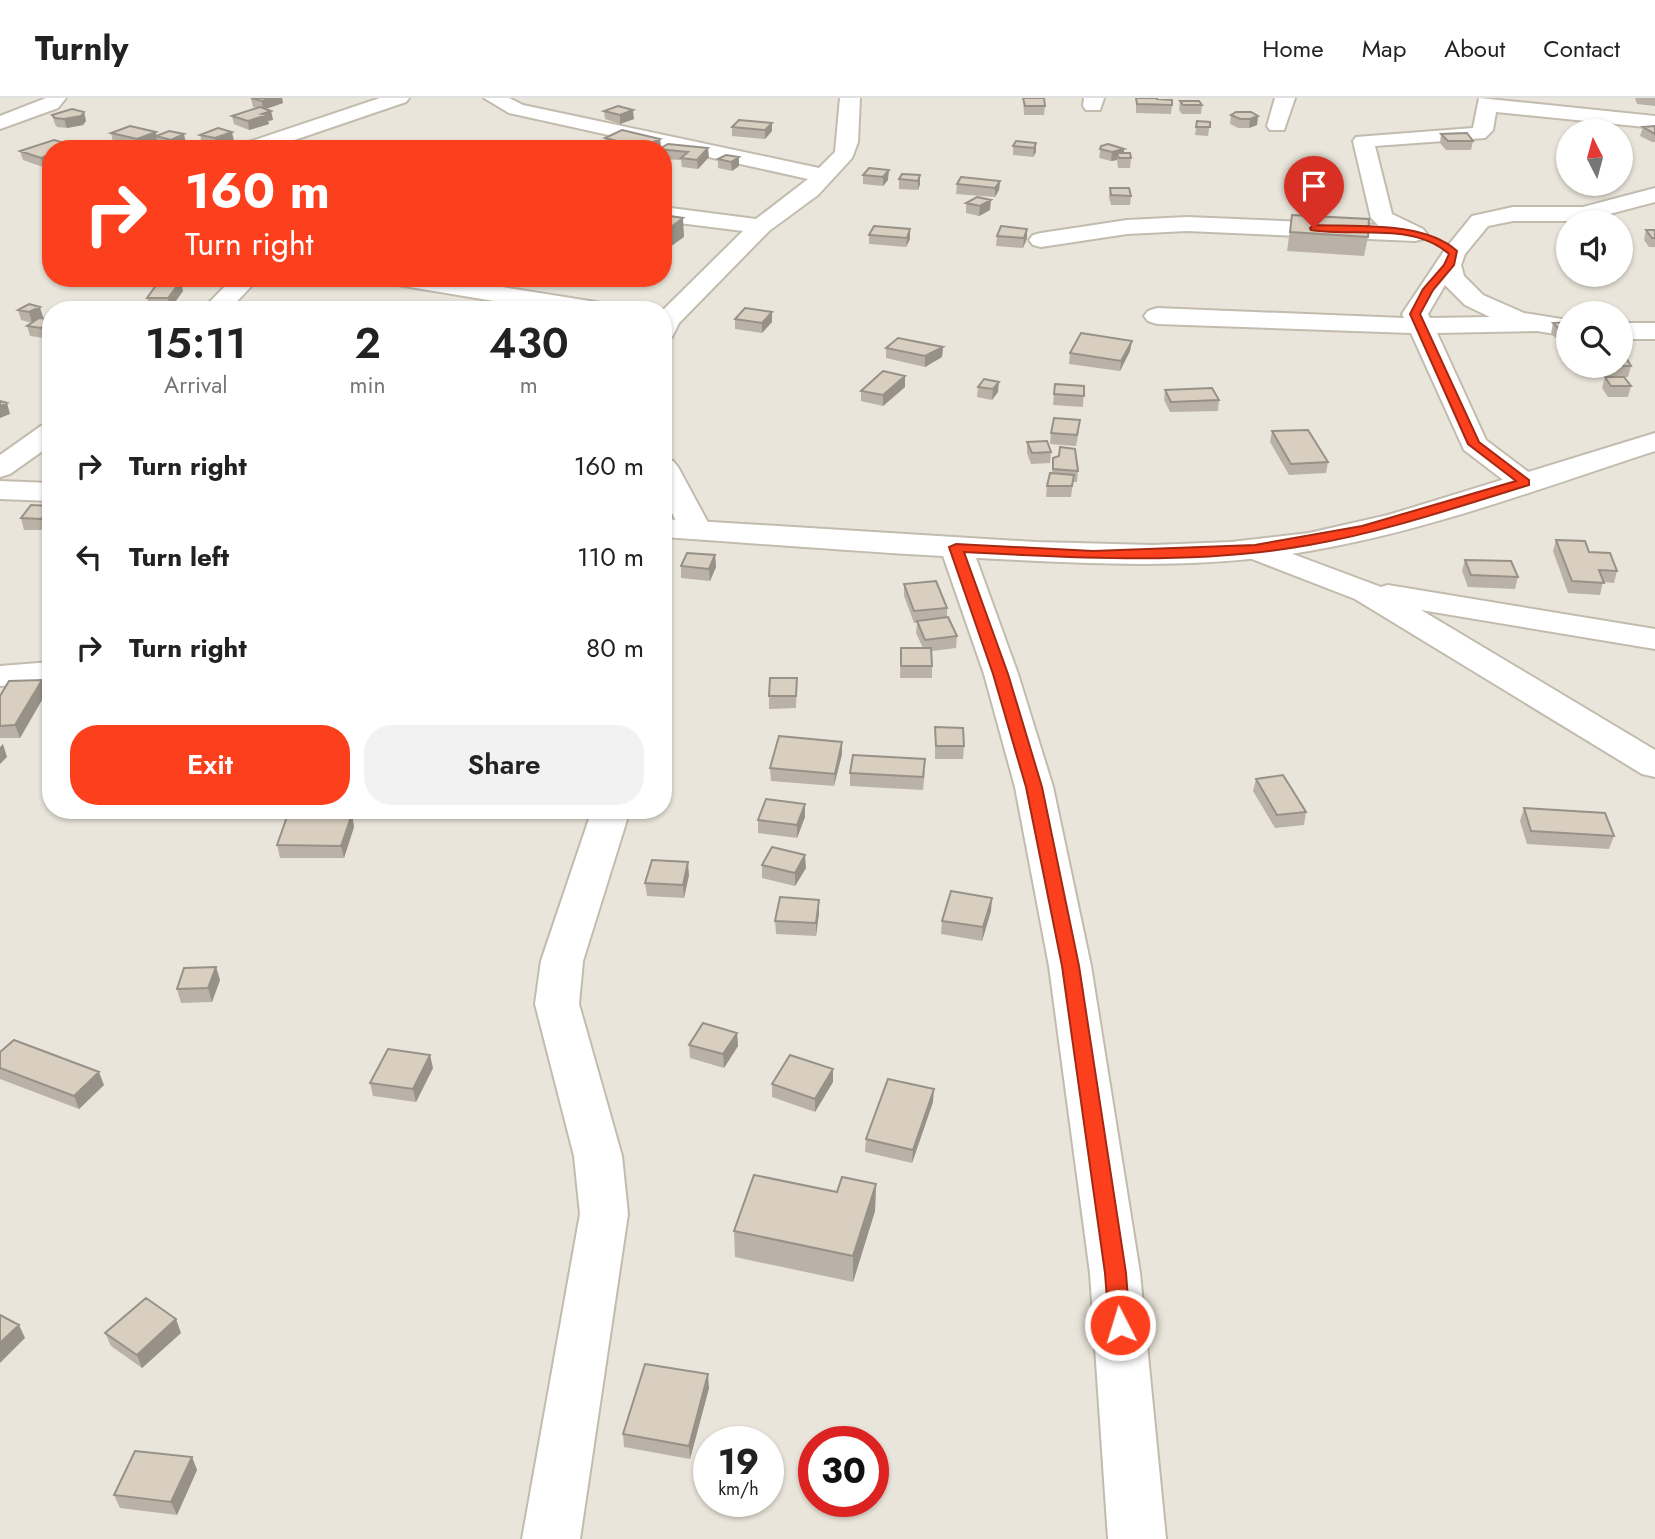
<!DOCTYPE html>
<style>
body{margin:0;font-family:Jost,sans-serif;background:#f2f2f2;color:#222;height:100vh;display:flex;flex-direction:column;font-size:26px;white-space:nowrap}
*{box-sizing:border-box;margin:0}
p{font-size:23px;color:#767676}
.icon{flex:none;width:38px;height:38px;fill:none;stroke:currentColor;stroke-width:2;stroke-linecap:round;stroke-linejoin:round}
.map{position:relative;flex:1;overflow:hidden}
.drawer{position:absolute;left:42px;top:203px;width:630px;height:518px;display:flex;flex-direction:column;background:#fff;border-radius:28px;box-shadow:0 2px 5px #0004}
.drawer>*{flex:none}
.banner{position:absolute;left:42px;top:42px;width:630px;height:147px;border-radius:28px;box-shadow:0 2px 5px #0004;background:#fc3f1d;color:#fff;overflow:hidden}
.needle{width:46px;rotate:354deg}
.controls{position:absolute;left:1556px;top:21px;display:grid;gap:14px}
.controls a{display:grid;place-items:center;width:77px;height:77px;border-radius:50%;background:#fff;box-shadow:0 2px 5px #0004;font-size:35px}
.speed{position:absolute;left:693px;top:1328px;display:flex;gap:14px;font-size:35px;font-weight:700;text-align:center}
.speed>*{display:grid;place-content:center;width:91px;height:91px;border-radius:50%;background:#fff;box-shadow:0 2px 5px #0004;line-height:1}
.speed small{font-size:18px;font-weight:400}
.speed .limit{border:10px solid #d22;background:#fff;color:#111}
.pin{position:absolute;display:grid;place-items:center;width:60px;height:60px;color:#fff;margin:-72px -30px;border-radius:50% 50% 50% 0;rotate:-45deg;box-shadow:0 0 7px #0007}
.pin .icon{rotate:45deg}
.me{position:absolute;width:77px;margin:-38px;rotate:355deg;stroke-linejoin:round;filter:drop-shadow(0 0 5px #0008)}
.turn{display:flex;align-items:center;gap:24px;height:147px;padding:0 28px;font-size:32px}
.turn .icon{width:91px;height:91px;stroke-width:2.5}
.turn b{display:block;font-size:49px;line-height:60px}
.eta{display:flex;justify-content:space-evenly;align-items:center;height:119px;text-align:center}
.eta b{font-size:42px;font-weight:600;line-height:49px}
.cta{display:flex;gap:14px;margin-top:auto;padding:14px 28px}
.cta a{flex:1;height:80px;border-radius:28px;background:#fc3f1d;color:#fff;font-size:28px;font-weight:600;line-height:80px;text-align:center}
.cta a+a{background:#f2f2f2;color:#222}
ul{padding:0;list-style:none}
li{display:flex;align-items:center;gap:21px;height:91px;padding:0 28px}
li div{flex:1}
li b{display:block;font-size:26px}
li em{font-style:normal}
header{display:flex;align-items:center;gap:42px;box-sizing:border-box;height:98px;padding:0 35px;background:#fff;border-bottom:2px solid #e0e0e0}
header strong{font-size:33px}
nav{display:flex;gap:38px;margin-inline-start:auto;font-size:24px}
.map>svg:first-child{display:block}
</style>
<header>
<strong>Turnly</strong>
<nav><a>Home</a><a>Map</a><a>About</a><a>Contact</a></nav>
</header>
<div class="map">
<svg width="1655" height="1441" viewBox="0 0 1655 1441">
<rect width="100%" height="100%" fill="#f6f3ec"/>
<path fill="#eae5da" fill-rule="evenodd" d="M0 0H1655V1441H0ZM1568 33H1620V86H1568ZM51 51H663V180H51ZM1568 124H1620V177H1568ZM51 212H663V712H51ZM1568 215H1620V268H1568ZM709 1344H768V1404H709ZM814 1344H873V1404H814Z"/>
<g fill="none" stroke-linecap="round" stroke-linejoin="round">
<defs>
<path id="minor" d="M46 0H66L58 10 0 31V18Z
M380 0H409L406 4 268 51H237L240 47Z
M484 0H509L523 7 819 70 835 54 840 0H860L858 44 852 60 818 97 769 133 679 225 672 239 663 242V212L743 133 663 123V109L756 121 808 81 509 15Z
M1084 0H1104L1100 12H1086L1083 8Z
M1275 0H1295L1284 32H1270L1267 28Z
M1479 0 1655 18V30L1496 14 1493 32 1485 40 1375 48 1392 116 1423 131 1427 136 1423 141 1415 143 1187 133 1127 136 1041 149 1033 147 1029 142 1033 137 1041 135 1127 122 1187 119 1378 127 1371 120 1353 43 1356 39 1473 30Z
M1655 90V104L1583 123H1513L1488 128 1465 156 1461 167 1464 178 1483 197 1524 215 1568 222V238L1537 233 1437 235 1486 342 1535 379 1540 385 1535 391 1525 394 1515 391 1464 352 1411 235 1157 226 1148 223 1144 218 1148 213 1157 210 1404 220 1402 216 1446 150 1472 118 1513 109H1583ZM1445 187 1465 207 1490 219 1430 220 1428 216Z
M233 180H259L229 212H202Z
M386 180H445L596 204 605 207 608 212H548L398 187 389 185Z
M1620 225H1655V241H1620Z
M51 326V347L10 376 0 379V357L41 328Z
M663 360 673 363 678 369 712 432 708 439 697 441 686 439C666 409 663 395 663 360Z
M956 440 967 442 972 449 1018 576 1053 689 1091 868 1140 1175 1166 1441H1108L1090 1175 1049 868 1015 689 984 576 940 449 945 442Z
M1255 442 1381 489 1388 487 1655 531V551L1421 512 1655 652V679L1642 676 1355 501 1244 458 1239 451 1244 444Z
M51 564V584L0 588V568Z
M592 712H630L583 863 579 906 622 1058 628 1116 580 1441H522L580 1116 574 1058 535 906 541 863Z"/>
<path id="tertiary" d="M1655 335V353C1541 390 1427 433 1309 453 1213 470 1115 467 1018 462 900 457 781 447 663 439V421L1036 444 1153 447 1231 444 1309 435 1388 417Z
M0 383 51 385V403L0 401Z"/>
</defs>
<use href="#minor" stroke="#c2bbae" stroke-width="4"/>
<use href="#tertiary" stroke="#c2bbae" stroke-width="4"/>
<use href="#minor" fill="#fff" fill-rule="evenodd"/>
<use href="#tertiary" fill="#fff" fill-rule="evenodd"/>
</g>
<path fill="#bab2a6" d="M251 0H282L283 5 265 11 271 13 273 22 268 23 269 26 249 32 234 26 232 18 257 10 253 9Z
M1023 0H1044L1045 8 1044 17H1024Z
M1136 0H1157V1L1172 7 1171 16 1136 15Z
M1635 0H1655V8L1637 6Z
M1180 3 1202 7 1201 16H1182L1179 12Z
M604 13 634 21 620 26 605 21Z
M84 14 86 23 83 27 67 30 57 29 55 26 52 17Z
M1231 17 1258 18 1257 27 1249 30H1238L1230 26Z
M1197 23 1210 24 1208 38 1195 37Z
M772 25V33L765 41 732 38V29Z
M1655 28V44H1652L1640 38 1643 29Z
M111 35 157 38 186 45 173 51 158 47 157 44 140 50 113 44Z
M1441 36 1473 43 1471 52H1446L1440 45Z
M200 37 234 43 217 49 202 46Z
M605 40 660 41 661 50 668 46 709 59 698 71 682 69 681 62 663 61V51H607V49H605Z
M1036 45V54L1033 59 1013 57V48Z
M75 48 76 51H51L43 69 23 62 20 53Z
M1101 48 1124 55 1131 60 1130 70H1118L1117 62 1111 63 1099 60Z
M726 57 739 68 732 73 718 70V61Z
M869 70 888 82 883 88 863 86V77Z
M920 77V86L918 92 899 91V81Z
M1000 83 999 92 995 99 956 96 957 86Z
M1110 90 1131 98 1130 107H1111L1109 99Z
M966 105 990 112 979 118 966 115Z
M1292 117 1368 139 1364 158 1287 153Z
M874 128 910 141 906 149 869 146V137Z
M1655 130V149H1649L1644 142 1646 132H1655Z
M1027 131V140L1023 150 996 148 997 138Z
M183 193 170 211 150 210 147 200Z
M29 206 43 219 41 220 44 240 30 238 27 228 32 225 21 222 18 212Z
M735 221 772 224 762 235 735 231Z
M1568 224V244H1559L1551 235 1553 225Z
M1132 243 1130 253 1120 273 1069 266 1070 255Z
M943 249 942 259 925 269 886 260V250Z
M1600 268H1631L1628 279 1606 278Z
M905 278V289L883 308 861 303V293Z
M1605 279 1631 288 1628 299H1608L1602 290Z
M984 281 998 294 992 302 977 299 978 289Z
M1055 286 1084 288 1083 309 1053 307Z
M1165 292 1219 302 1218 313 1170 314 1164 302Z
M1079 333 1076 348 1050 346 1051 335Z
M1272 333 1328 364 1326 375 1289 377 1270 344Z
M1027 344 1051 354 1050 365 1031 366 1027 355Z
M1053 360 1078 373 1077 384H1073L1071 399H1046L1047 388 1052 375Z
M51 408 45 432H24L21 420Z
M1556 442 1589 454 1617 473 1614 485 1603 484 1600 497 1568 495 1553 453Z
M715 457 716 469 710 483 681 480V468Z
M1465 462 1518 479 1515 491 1468 489 1462 473Z
M904 486 947 510V519L957 538 956 550 932 553V580H900L901 550H923L916 535 917 525H914L904 498Z
M797 580 796 610 769 611V598Z
M46 595 20 640H0V598Z
M935 629 964 648 963 661H935Z
M842 656 834 688 771 683 770 670Z
M925 673 923 692 850 688V675Z
M1256 681 1306 714 1304 727 1275 730 1253 693Z
M1524 710 1614 738 1609 751 1527 746 1520 723Z
M352 716 354 729 344 760H280L277 747Z
M805 719 797 740 758 735V722Z
M762 767 806 770 795 788 762 780Z
M689 777 684 800 647 798 645 785Z
M991 813 982 843 941 836 942 823Z
M819 815 816 838 776 836 775 823Z
M216 869 220 882 212 904 181 905 177 891Z
M737 935 738 948 724 970 690 960 689 947Z
M0 954 104 987 79 1011 0 981Z
M433 970 416 1004 373 998 370 985Z
M833 971V984L815 1014 772 999V986Z
M933 1004 912 1065 865 1054 866 1041Z
M876 1086 875 1113 853 1184 735 1159 734 1133 837 1094Z
M105 1235H181L142 1270 111 1248Z
M709 1290 690 1361 624 1349 623 1336Z
M192 1359 197 1372 177 1417 120 1410 114 1397Z"/>
<path fill="#979187" d="M271 0H282L283 5 263 12 262 3Z
M633 12 634 21 620 26V17Z
M271 13 273 22 268 23 269 26 249 32 248 23 262 16Z
M84 14 86 23 83 27 67 30 64 21Z
M1258 18 1257 27 1249 30 1250 21Z
M772 25V33L765 41V32Z
M156 34 157 44 140 50 137 41Z
M232 34 234 43 217 49 215 40Z
M184 36 186 45 173 51 171 42Z
M660 41 661 50 648 51 647 47Z
M636 44V51H622Z
M1036 45V54L1033 59 1034 50Z
M708 50 709 59 698 71 697 62Z
M1124 51V60L1119 61 1117 55V62L1111 63 1112 54Z
M51 56V66L43 69 41 60Z
M739 59V68L732 73 731 64Z
M889 72 888 82 883 88V79Z
M920 77V86L918 92V83Z
M1000 83 999 92 995 99V90Z
M991 102 990 112 979 118 980 108Z
M683 120 684 139 663 154V135Z
M910 131V141L906 149 907 140Z
M1027 131V140L1023 150 1024 140Z
M181 183 183 193 170 211 168 200Z
M40 209 43 219 32 225 29 214Z
M772 214V224L762 235V225Z
M51 223V236L44 240 41 230Z
M1132 243 1130 253 1120 273 1121 263Z
M943 249 942 259 925 269V258Z
M905 278V289L883 308V297Z
M999 284 998 294 992 302 993 291Z
M7 305 10 316 0 320V308Z
M51 408V424L45 432 41 421Z
M715 457 716 469 710 483 709 471Z
M42 582 46 595 20 640 15 627Z
M842 644V656L834 688 835 676Z
M3 646 7 659 0 666V649Z
M805 706V719L797 740V727Z
M352 716 354 729 344 760 341 748Z
M805 757 806 770 795 788V775Z
M688 764 689 777 684 800 683 787Z
M992 800 991 813 982 843 983 829Z
M819 802V815L816 838V825Z
M216 869 220 882 212 904 208 890Z
M737 935 738 948 724 970 723 956Z
M430 957 433 970 416 1004 413 991Z
M833 971V984L815 1014V1001Z
M99 974 104 987 79 1011 74 998Z
M934 991 933 1004 912 1065 913 1052Z
M876 1086 875 1113 853 1184V1158Z
M176 1221 181 1235 142 1270 137 1257Z
M19 1227 25 1240 0 1265V1245Z
M708 1276 709 1290 690 1361 689 1348Z
M192 1359 197 1372 177 1417 171 1404Z"/>
<path fill="#d8cfc1" stroke="#979187" stroke-width="2" d="M251 0H271L262 3Z
M1023 0H1044L1045 8H1025Z
M1136 0H1157V1L1172 2V7L1137 6Z
M1180 3H1199L1202 7H1183Z
M618 8 633 12 620 17 604 13Z
M260 9 271 13 262 16 267 17 248 23 232 18Z
M72 11 84 14 81 18 64 21 55 20 52 17Z
M1236 14H1251L1258 18 1250 21H1240L1231 17Z
M739 22 772 25 765 32 732 29Z
M1197 23 1210 24V29H1196Z
M130 28 156 34 137 41 111 35Z
M1655 28V36L1643 29Z
M218 30 232 34 215 40 200 37Z
M622 32 660 41 647 47 636 44 621 51 607 47 617 43 605 40Z
M169 33 184 36 171 42 156 38Z
M1467 35 1473 43H1448L1441 36Z
M54 42 75 48 68 51H51V56L41 60 20 53Z
M1016 43 1036 45 1034 50 1013 48Z
M668 46 708 50 697 62 681 60 688 54 659 51Z
M1108 46 1124 51 1112 54 1100 51 1101 48Z
M1117 55H1130L1131 60H1119Z
M726 57 739 59 731 64 718 61Z
M869 70 889 72 883 79 863 77Z
M902 76 920 77 918 83 899 81Z
M961 79 1000 83 995 90 957 86Z
M1110 90H1129L1131 98 1111 97Z
M977 99 991 102 980 108 966 105Z
M663 117 683 120 663 135Z
M1292 117 1369 121 1368 139 1290 134Z
M874 128 910 131 907 140 869 137Z
M1001 128 1027 131 1024 140 997 138Z
M1646 132H1655V140H1652Z
M160 182 181 183 168 200H147Z
M29 206 40 209 29 214 18 212Z
M745 210 772 214 762 225 735 221Z
M39 220 51 221V223L41 230 27 228Z
M1568 224V233H1561L1553 225Z
M1081 235 1132 243 1121 263 1070 255Z
M898 240 943 249 925 258 886 250Z
M1620 258H1625L1631 268H1613H1620Z
M883 273 905 278 883 297 861 293Z
M1605 279H1624L1631 288H1611Z
M984 281 999 284 993 291 978 289Z
M1055 286 1084 288V298L1054 296Z
M1212 290 1219 302 1171 304 1165 292Z
M0 303 7 305 0 308Z
M1054 320 1080 322 1077 337 1051 335Z
M1308 332 1328 364 1291 366 1272 333Z
M1047 343 1051 354 1032 355 1027 344Z
M1060 349 1075 351 1078 373 1053 371V360L1059 358Z
M1050 375 1074 377 1072 388H1047Z
M31 407 51 408 41 421 21 420Z
M1556 442 1585 443 1589 454 1610 455 1617 473 1599 472 1604 485 1572 483Z
M687 455 715 457 709 471 681 468Z
M1465 462 1511 463 1518 479 1471 477Z
M936 483 947 510 914 513 904 486Z
M948 519 957 538 925 542 917 523Z
M901 550H931L932 568H901Z
M770 580H797L796 598H769Z
M42 582 15 627 0 628V598L9 583Z
M935 629 963 630 964 648H936Z
M779 638 842 644 835 676 770 670Z
M853 657 925 661 923 679 850 675Z
M1283 677 1306 714 1277 717 1256 681Z
M766 701 805 706 797 727 758 722Z
M1524 710 1605 715 1614 738 1531 733Z
M288 716H352L341 748 277 747Z
M772 749 805 757 795 775 762 767Z
M652 762 688 764 683 787 645 785Z
M951 793 992 800 983 829 942 823Z
M780 799 819 802 816 825 775 823Z
M216 869 208 890 177 891 184 870Z
M703 925 737 935 723 956 689 947Z
M14 942 99 974 74 998 0 970V954Z
M388 951 430 957 413 991 370 985Z
M790 957 833 971 815 1001 772 986Z
M888 981 934 991 913 1052 866 1041Z
M754 1077 837 1094 842 1079 876 1086 853 1158 734 1133Z
M146 1200 176 1221 137 1257 105 1235Z
M0 1217 19 1227 0 1245Z
M645 1266 708 1276 689 1348 623 1336Z
M135 1353 192 1359 171 1404 114 1397Z"/>
<path fill="#fc3f1d" stroke="#a42913" stroke-width="2" d="M1314 127C1357 129 1424 123 1457 153L1454 167 1433 192 1420 216 1479 344 1529 382V387C1457 409 1384 434 1309 447 1199 467 1075 460 964 454L1008 576 1042 689 1079 868 1126 1175 1130 1227 1127 1234 1120 1237 1112 1234 1109 1227 1105 1175 1062 868 1026 689 993 576 949 449 956 446 1093 453 1255 447 1362 428 1516 383 1468 346 1410 216 1423 191 1444 167 1449 156C1414 124 1354 139 1311 132L1310 130Z"/>
</svg>
<div class="controls">
<a><svg class="needle" viewBox="-14 -14 28 28"><path d="M0-13l5 13h-10z" fill="#e53935"/><path d="M0 13l5-13h-10z" fill="#767676"/></svg></a>
<a><svg class="icon" aria-label="sound" viewBox="0 0 24 24"><path d="M4 9h4l5-4v14l-5-4H4zM17 9q2 3 0 6"/></svg></a>
<a><svg class="icon" aria-label="search" viewBox="0 0 24 24"><circle cx="10" cy="10" r="6"/><path d="M15 15l6 6"/></svg></a>
</div>
<div class="speed"><div>19<small>km/h</small></div><div class="limit">30</div></div>
<div class="pin" style="left:1314px;top:130px;background:#d93025"><svg class="icon" aria-label="arrive" viewBox="0 0 24 24"><path d="M6 21V4h12l-3 4 3 4H6"/></svg></div>
<svg class="me" style="left:1120px;top:1227px" viewBox="-20 -20 40 40"><circle r="17" fill="#fc3f1d" stroke="#fff" stroke-width="3"/><path d="M0-11L8 9 0 5-8 9z" fill="#fff"/></svg>
<div class="banner">
<div class="turn"><svg class="icon" aria-label="right" viewBox="0 0 24 24"><path d="M7 20v-9h11M14 6l5 5-5 5"/></svg><div><b>160 m</b>Turn right</div></div>
</div>
<section class="drawer">
<div class="eta">
<div><b>15:11</b><p>Arrival</p></div>
<div><b>2</b><p>min</p></div>
<div><b>430</b><p>m</p></div>
</div>
<ul>
<li><svg class="icon" aria-label="right" viewBox="0 0 24 24"><path d="M7 20v-9h11M14 6l5 5-5 5"/></svg><div><b>Turn right</b></div><em>160 m</em></li>
<li><svg class="icon" aria-label="left" viewBox="0 0 24 24"><path d="M17 20v-9H6M10 6l-5 5 5 5"/></svg><div><b>Turn left</b></div><em>110 m</em></li>
<li><svg class="icon" aria-label="right" viewBox="0 0 24 24"><path d="M7 20v-9h11M14 6l5 5-5 5"/></svg><div><b>Turn right</b></div><em>80 m</em></li>
</ul>
<div class="cta"><a>Exit</a><a>Share</a></div>
</section>
</div>
